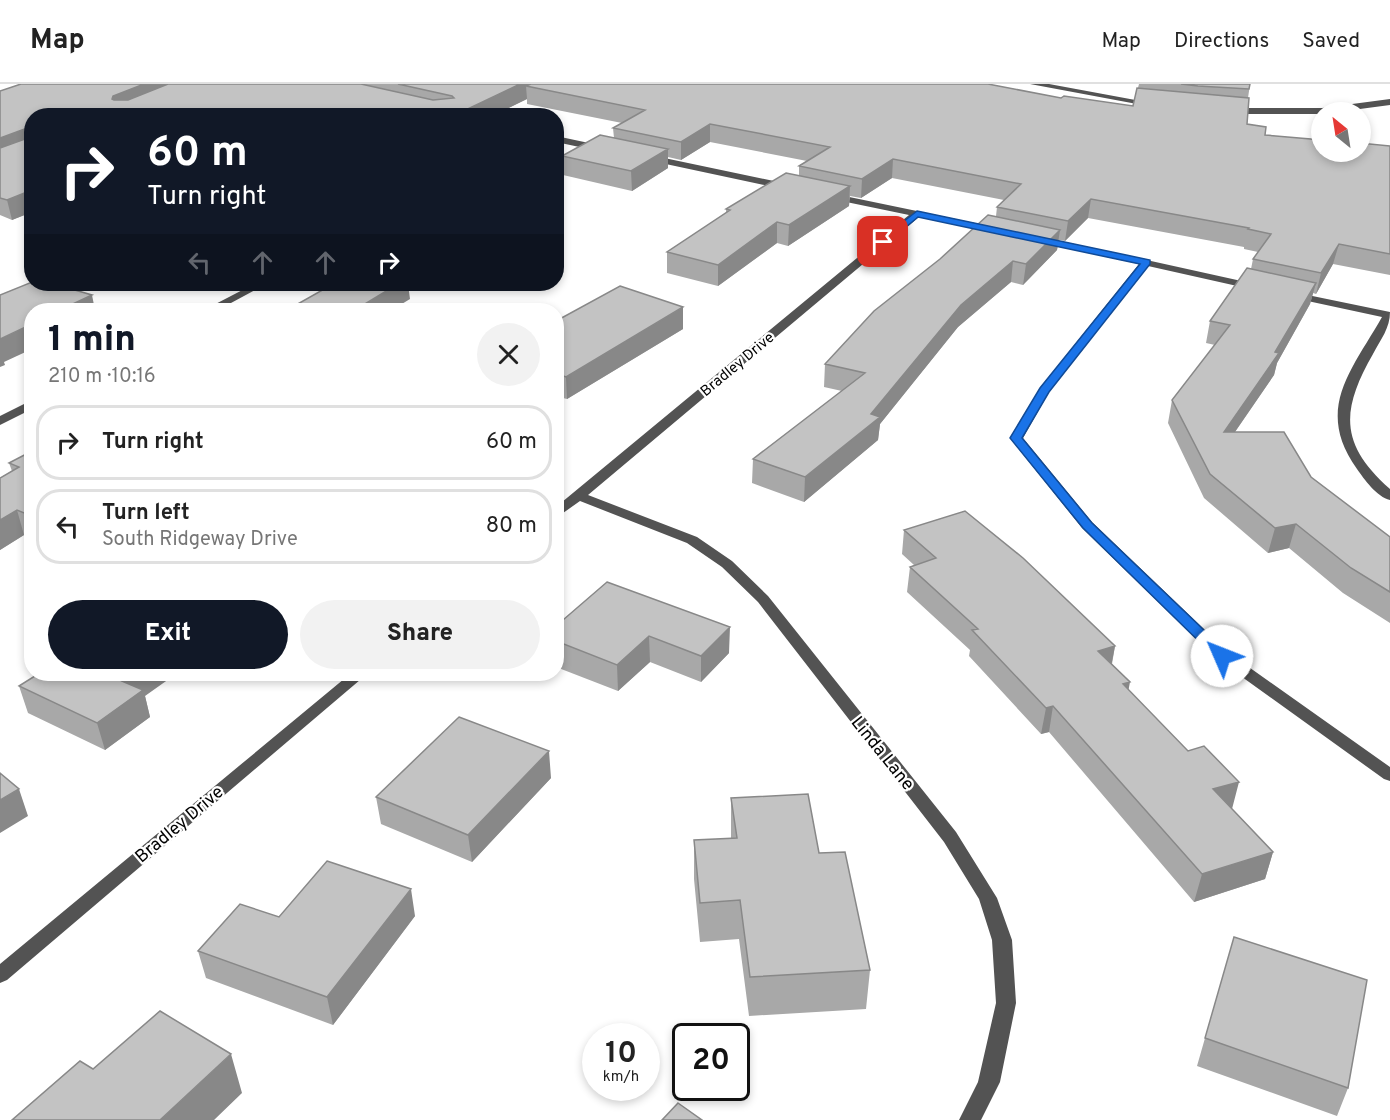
<!DOCTYPE html>
<meta charset="utf-8">
<style>
body{margin:0;font-family:Overpass,sans-serif;background:#f2f2f2;color:#222;height:100vh;display:flex;flex-direction:column;font-size:22px;white-space:nowrap}
*{box-sizing:border-box;margin:0}
p{font-size:20px;color:#767676}
.icon{flex:none;width:33px;height:33px;fill:none;stroke:currentColor;stroke-width:2;stroke-linecap:round;stroke-linejoin:round}
.map{position:relative;flex:1;overflow:hidden}
.panel{position:absolute;left:24px;top:219px;width:540px;height:378px;display:flex;flex-direction:column;background:#fff;border-radius:24px;box-shadow:0 3px 9px #0003}
.panel>*{flex:none}
.top-card{position:absolute;left:24px;top:24px;width:540px;height:183px;border-radius:24px;box-shadow:0 3px 9px #0003;background:#111827;color:#fff;overflow:hidden}
.needle{width:39px;rotate:330deg}
.controls{position:absolute;left:1311px;top:18px;display:grid;gap:12px}
.controls a{display:grid;place-items:center;width:60px;height:60px;border-radius:50%;background:#fff;box-shadow:0 3px 9px #0003;font-size:30px}
.speed{position:absolute;left:582px;top:939px;display:flex;gap:12px;font-size:30px;font-weight:700;text-align:center}
.speed>*{display:grid;place-content:center;width:78px;height:78px;border-radius:50%;background:#fff;box-shadow:0 3px 9px #0003;line-height:1}
.speed small{font-size:15px;font-weight:400}
.speed .limit{border:3px solid #111;border-radius:9px;background:#fff;color:#111}
.pin{position:absolute;display:grid;place-items:center;width:51px;height:51px;color:#fff;margin:-26px;border-radius:12px;box-shadow:0 3px 9px #0006}
.me{position:absolute;width:66px;margin:-33px;rotate:314deg;stroke-linejoin:round;filter:drop-shadow(0 0 4px #0008)}
.turn{display:flex;align-items:center;gap:21px;height:126px;padding:0 24px;font-size:27px}
.turn .icon{width:78px;height:78px;stroke-width:2.5}
.turn b{display:block;font-size:42px;line-height:51px}
.lanes{display:flex;align-items:center;height:57px;padding:0 24px;background:#0003;justify-content:center;gap:30px;direction:ltr}
.lanes .off{opacity:.35}
.round{display:grid;place-items:center;flex:none;width:63px;height:63px;border-radius:32px;background:#f2f2f2}
.head{display:flex;align-items:center;justify-content:space-between;height:102px;padding:0 24px}
h1{font-size:36px;font-weight:800;line-height:45px;color:#111827}
.action{display:flex;gap:12px;margin-top:auto;padding:12px 24px}
.action a{flex:1;height:69px;border-radius:36px;background:#111827;color:#fff;font-size:24px;font-weight:800;line-height:69px;text-align:center}
.action a+a{background:#f2f2f2;color:#222}
ul{padding:0;list-style:none}
li{display:flex;align-items:center;gap:18px;height:75px;margin:0 12px 9px;padding:0 12px;border:3px solid #e0e0e0;border-radius:24px}
li div{flex:1}
li b{display:block;font-size:22px}
li em{font-style:normal}
header{display:flex;align-items:center;gap:36px;box-sizing:border-box;height:84px;padding:0 30px;background:#fff;border-bottom:2px solid #e0e0e0}
header strong{font-size:28px}
nav{display:flex;gap:33px;margin-inline-start:auto;font-size:21px}
.map>svg:first-child{display:block}
</style>
<header>
<strong>Map</strong>
<nav><a>Map</a><a>Directions</a><a>Saved</a></nav>
</header>
<div class="map">
<svg width="1390" height="1036" viewBox="0 0 1390 1036">
<rect width="100%" height="100%" fill="#fff"/>
<g fill="none" stroke-linecap="round" stroke-linejoin="round">
<path fill="#535353" fill-rule="evenodd" d="M1030 0H1049L1157 20 1153 23Z
M1390 15V21L1322 30H1227L1223 27 1227 24H1322Z
M556 52 603 62 608 65 603 68 556 58Z
M650 71 788 100 793 103 788 106 647 76V72Z
M830 109 994 143 999 146 994 149 919 133 588 411 697 453 732 477 768 512 956 748 997 814 1012 856 1016 919 1000 998 981 1036H959L978 998 996 919 992 856 979 815 944 758 758 518 722 483 687 459 580 417 556 434V423L909 131 827 114V110Z
M1038 152 1255 200 1260 203 1255 206 1148 182 1049 308 1023 354 1092 438 1229 569 1390 683V697L1384 695 1217 575 1082 444 1010 354 1040 304 1139 180 1034 157 1033 155Z
M254 200H266L218 226H204Z
M1293 208 1390 228C1390 244 1381 255 1373 270 1341 326 1339 360 1390 405V416C1377 413 1364 395 1357 385 1314 325 1352 286 1382 233L1289 213V209Z
M32 316V325L0 341V332Z
M350 590H367L7 896 0 899V880Z"/>
</g>
<path fill="#a8a8a8" d="M21 0H988L1061 14 1133 22 1139 0H1250L1248 14 1247 40 1265 51 1390 62V191L1333 180 1316 210 1313 209 1310 220 1277 279 1274 291 1235 348 1311 393 1390 453V539L1343 509 1289 464 1268 469 1204 414 1168 339 1172 316 1215 261 1206 259 1210 237 1251 185 1253 175 1258 168 1244 165V163L1088 134 1065 157 1059 156 1057 166 1023 201 1011 198 958 243 880 340 878 356 804 418 752 399 753 375 842 307 824 303 825 280 996 132 997 123 1004 116 892 94 861 114 850 112 849 122 788 162 777 159 718 202 667 189V168L726 129V125L799 92V82L807 77 710 58 681 76 668 73V84L632 107 563 91 562 72 614 54 613 44 622 39 527 20V15L492 32H32V128L12 136 0 131V7Z
M424 200H444L439 203Z
M556 237 683 245 567 315 559 313 556 314Z
M32 367V454L24 451 0 466V394L12 387 9 379Z
M904 446 1115 562 1112 580 1129 606 1232 725 1273 768 1265 795 1194 818 1049 648 1041 650 969 572 970 566 907 508 910 483 914 481 902 470Z
M607 498 729 569 701 598 650 578 618 607 556 583V542Z
M19 602 145 612 150 633 105 666 28 629Z
M551 694 472 778 381 740 376 713Z
M731 714 819 769 870 886 866 925 749 932 739 855 700 858 694 795V756L731 755Z
M415 832 333 941 206 894 198 867 279 833Z
M1234 853 1348 1004 1337 1032 1197 982Z"/>
<path fill="#888" d="M144 0H190L117 30 112 15 113 12Z
M520 0H558L526 2 527 15 492 32H453Z
M710 40V58L681 76V58Z
M27 44 31 62 0 74V54Z
M668 65V84L632 107 631 87Z
M893 75 892 94 861 114 862 95Z
M850 102 849 122 788 162 789 141Z
M32 106V128L12 136 7 116Z
M1091 115 1088 134 1065 157 1068 137Z
M777 138V159L718 202V181Z
M1060 146 1057 166 1023 201 1026 180Z
M1339 160 1333 180 1316 210 1321 189Z
M1013 177 1011 198 958 243 880 340 878 356 804 418 805 393 871 330 961 221Z
M1316 199 1310 220 1277 279 1274 291 1219 371 1224 348 1275 268Z
M398 200H408L410 215 392 226H355Z
M92 211 95 226H60Z
M683 223V245L567 315 566 293Z
M32 240V265L4 278 5 281 0 283V255Z
M558 290 559 313 556 314V291Z
M17 426 24 451 0 466V436Z
M1296 440 1289 464 1268 469 1275 444Z
M730 543 729 569 701 598V572Z
M649 552 650 578 618 607 617 581Z
M1115 562 1110 588 1098 567Z
M133 590H176L145 612 150 633 105 666 97 639 122 597Z
M1130 598 1125 624 1123 600Z
M1053 622 1049 648 1041 650 1046 624Z
M549 667 551 694 472 778 468 751Z
M1239 698 1232 725 1213 705Z
M19 705 28 732 0 749V716Z
M1273 768 1265 795 1194 818 1202 790Z
M411 805 415 832 333 941 327 913Z
M231 970 242 1009 214 1036H160Z"/>
<path fill="#c3c3c3" stroke="#888" stroke-width="1.5" d="M21 0H144L113 12 112 15 114 16H128L168 0H361L433 16 454 14 452 12 398 0H520L453 32H32V106L7 116 0 114V64L28 54 30 46 27 44 0 54V7Z
M531 0H988L1061 14 1064 12 1133 22 1137 4 1249 14 1247 40 1266 43 1265 51 1322 56V68H1360V59L1390 62V170L1339 160 1321 189 1253 175 1271 150 1248 145 1249 144 1091 115 1068 137 997 123 1021 100 893 75 862 95 799 82 830 63 710 40 681 58 613 44 645 26 526 2Z
M1181 0H1250L1249 5 1198 2Z
M600 51 668 65 631 87 562 72Z
M786 89 850 102 789 141 777 138 718 181 667 168 730 126 726 125Z
M988 131 1060 146 1026 180 1013 177 961 221 871 330 880 333 805 393 753 375 865 289 825 280 874 227 940 175Z
M1247 184 1316 199 1275 268 1279 269 1224 348H1284L1311 393 1390 453V508L1351 484 1296 440 1275 444 1210 390 1172 316 1230 241 1210 237Z
M32 198V200H54L92 211 60 226H32V240L0 255V211Z
M333 200H398L355 226H287Z
M620 202 683 223 566 293 558 290 556 291V237Z
M32 367V429L29 431 17 426 0 436V394L19 383 9 379Z
M965 427 1023 474 1115 562 1098 567 1130 598 1123 600 1188 667 1204 662 1239 698 1213 705 1273 768 1202 790 1053 622 1046 624 972 546 978 545 910 483 936 474 904 446Z
M607 498 730 543 701 572 649 552 617 581 556 557V542Z
M38 590H133L122 597 143 606 97 639 19 602Z
M459 633 549 667 468 751 376 713Z
M0 689 19 705 0 716Z
M808 710 819 769 845 768 870 886 750 893 740 816 700 819 694 756 737 754 731 714Z
M327 777 411 805 327 913 198 867 240 820 279 833Z
M1234 853 1367 896 1348 1004 1205 954Z
M160 927 231 970 160 1036H12L80 977 93 985Z
M678 1019 702 1036H662Z"/>
<path fill="#1a73e8" stroke="#114b97" stroke-width="1.5" d="M917 127 1150 176V180L1049 308 1022 354 1092 439 1228 569 1230 572 1228 575H1217L1083 444 1010 354 1040 304 1140 180 918 133 886 160H880V156Z"/>
<g text-anchor="middle" stroke-width="4.5" stroke-linejoin="round" paint-order="stroke">
<g font-size="15" fill="#000" stroke="#fff">
<text transform="translate(737 280) rotate(-40)" y="5">Bradley Drive</text>
</g>
<g font-size="18" fill="#000" stroke="#fff">
<text transform="translate(883 669) rotate(51)" y="6">Linda Lane</text>
<text transform="translate(179 740) rotate(-40)" y="6">Bradley Drive</text>
</g>
</g>
</svg>
<div class="controls">
<a><svg class="needle" viewBox="-14 -14 28 28"><path d="M0-13l5 13h-10z" fill="#e53935"/><path d="M0 13l5-13h-10z" fill="#767676"/></svg></a>
</div>
<div class="speed"><div>10<small>km/h</small></div><div class="limit">20</div></div>
<div class="pin" style="left:883px;top:158px;background:#d93025"><svg class="icon" aria-label="arrive" viewBox="0 0 24 24"><path d="M6 21V4h12l-3 4 3 4H6"/></svg></div>
<svg class="me" style="left:1222px;top:572px" viewBox="-20 -20 40 40"><circle r="19" fill="#fff"/><path d="M0-13L10 11 0 6-10 11z" fill="#1a73e8"/></svg>
<div class="top-card">
<div class="turn"><svg class="icon" aria-label="right" viewBox="0 0 24 24"><path d="M7 20v-9h11M14 6l5 5-5 5"/></svg><div><b>60 m</b>Turn right</div></div>
<div class="lanes"><svg class="icon off" aria-label="left" viewBox="0 0 24 24"><path d="M17 20v-9H6M10 6l-5 5 5 5"/></svg><svg class="icon off" aria-label="ahead" viewBox="0 0 24 24"><path d="M12 20V5M6 11l6-6 6 6"/></svg><svg class="icon off" aria-label="ahead" viewBox="0 0 24 24"><path d="M12 20V5M6 11l6-6 6 6"/></svg><svg class="icon" aria-label="right" viewBox="0 0 24 24"><path d="M7 20v-9h11M14 6l5 5-5 5"/></svg></div>
</div>
<section class="panel">
<div class="head"><div><h1>1 min</h1><p>210 m · 10:16</p></div><a class="round"><svg class="icon" aria-label="close" viewBox="0 0 24 24"><path d="M6 6l12 12M18 6L6 18"/></svg></a></div>
<ul>
<li><svg class="icon" aria-label="right" viewBox="0 0 24 24"><path d="M7 20v-9h11M14 6l5 5-5 5"/></svg><div><b>Turn right</b></div><em>60 m</em></li>
<li><svg class="icon" aria-label="left" viewBox="0 0 24 24"><path d="M17 20v-9H6M10 6l-5 5 5 5"/></svg><div><b>Turn left</b><p>South Ridgeway Drive</p></div><em>80 m</em></li>
</ul>
<div class="action"><a>Exit</a><a>Share</a></div>
</section>
</div>
